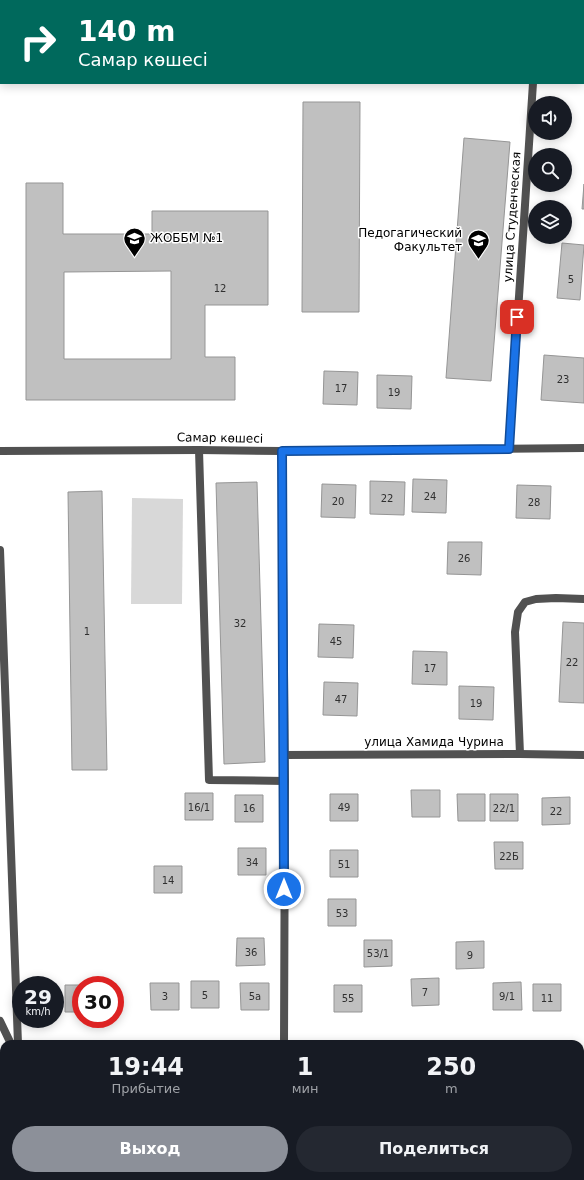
<!DOCTYPE html>
<html lang="ru">
<meta charset="utf-8">
<style>
body{margin:0;font-family:"DejaVu Sans",sans-serif;background:#242831;color:#f1f3f6;height:100vh;display:flex;flex-direction:column;font-size:15px;white-space:nowrap}
*{box-sizing:border-box;margin:0}
p{font-size:13px;color:#9ea1a6}
.icon{flex:none;width:22px;height:22px;fill:none;stroke:currentColor;stroke-width:2;stroke-linecap:round;stroke-linejoin:round}
.map{position:relative;flex:1;overflow:hidden}
.panel{position:absolute;left:0px;top:1040px;width:584px;height:140px;display:flex;flex-direction:column;background:#171b24;border-radius:12px 12px 0 0;box-shadow:0 2px 10px #0003}
.panel>*{flex:none}
.banner{position:absolute;left:0px;top:0px;width:584px;height:84px;box-shadow:0 2px 10px #0003;background:#00695c;color:#fff;overflow:hidden}
.fabs{position:absolute;left:528px;top:96px;display:grid;gap:8px}
.fabs a{display:grid;place-items:center;width:44px;height:44px;border-radius:50%;background:#171b24;box-shadow:0 2px 10px #0003;font-size:20px}
.speed{position:absolute;left:12px;top:976px;display:flex;gap:8px;font-size:20px;font-weight:700;text-align:center}
.speed>*{display:grid;place-content:center;width:52px;height:52px;border-radius:50%;background:#171b24;box-shadow:0 2px 10px #0003;line-height:1}
.speed small{font-size:10px;font-weight:400}
.speed .limit{border:6px solid #d22;background:#fff;color:#111}
.pin{position:absolute;display:grid;place-items:center;width:34px;height:34px;color:#fff;margin:-17px;border-radius:8px;box-shadow:0 2px 6px #0006}
.me{position:absolute;width:44px;margin:-22px;rotate:0deg;stroke-linejoin:round;filter:drop-shadow(0 0 3px #0008)}
.turn{display:flex;align-items:center;gap:14px;height:84px;padding:0 12px;font-size:18px}
.turn .icon{width:52px;height:52px;stroke-width:2.5}
.turn b{display:block;font-size:28px;line-height:34px}
.eta{display:flex;justify-content:space-evenly;align-items:center;height:68px;text-align:center}
.eta b{font-size:24px;font-weight:700;line-height:28px}
.cta{display:flex;gap:8px;margin-top:auto;padding:8px 12px}
.cta a{flex:1;height:46px;border-radius:24px;background:#8c9099;color:#fff;font-size:16px;font-weight:700;line-height:46px;text-align:center}
.cta a+a{background:#242831;color:#f1f3f6}
.map>svg:first-child{display:block}
</style>
<div class="map">
<svg width="584" height="1180" viewBox="0 0 584 1180">
<rect width="100%" height="100%" fill="#fff"/>
<path fill="#d8d8d8" d="M132 498 183 499 182 604H131Z"/>
<path fill="#c0c0c0" stroke="#959595" fill-rule="evenodd" d="M53 0H88L53 1Z
M583 1H584V42L583 41Z
M0 3H1L0 35Z
M303 102H360L359 312H302Z
M464 138 510 142 491 381 446 378Z
M26 183H63V234H152V211H268V305H205V357H235V400H26ZM171 271V359H64V272Z
M584 184V209H582Z
M562 243 584 245 580 300 557 298Z
M544 355 584 358V403L541 400Z
M324 371 358 372 357 405 323 404Z
M377 375 412 376 411 409 377 408Z
M413 479 447 480 446 513 412 512Z
M370 481 405 482 404 515 370 514Z
M257 482 265 762 224 764 216 483Z
M322 484 356 485 355 518 321 517Z
M517 485 551 486 550 519 516 518Z
M102 491 107 770H72L68 492Z
M448 542H482L481 575 447 574Z
M563 622 584 623V703L559 702Z
M319 624 354 625 353 658 318 657Z
M413 651 447 652V685L412 684Z
M324 682 358 683 357 716 323 715Z
M459 686 494 687 493 720 459 719Z
M411 790H440V817H412Z
M185 793H213V820H185Z
M330 794H358V821H330Z
M457 794H485V821H458Z
M490 794H518V821H490Z
M235 795H263V822H235Z
M570 797V824L542 825V798Z
M494 842H523V869H495Z
M238 848H266V875H238Z
M330 850H358V877H330Z
M154 866H182V893H154Z
M328 899H356V926H328Z
M237 938H264L265 965 236 966Z
M364 940H392V966L364 967Z
M484 941V968L456 969V942Z
M439 978V1005L412 1006 411 979Z
M191 981H219V1008H191Z
M521 982 522 1010H493V983Z
M150 983H179V1010H151Z
M240 983H269V1010H241Z
M533 984H561V1011H533Z
M65 985H93H81V1012H65Z
M334 985H362V1012H334Z"/>
<g fill="none" stroke-linecap="round" stroke-linejoin="round">
<path stroke="#515151" stroke-width="8" d="M199 450 209 780 285 781
M520 754 515 632 518 612 525 602 536 599 556 598 584 599
M0 1021 11 1044"/>
<path stroke="#515151" stroke-width="8" d="M262 1V0
M539 1V0
M0 61H1
M583 71H584
M509 449 533 83
M0 451 199 450 282 451 584 448
M282 451 285 781 284 1044
M0 550 18 1044
M284 755 520 754 584 755
M31 1176V1180
M283 1180V1176"/>
<path stroke="#515151" stroke-width="8" d="M580 1055H584
M0 1061H4"/>
</g>
<g fill="none" stroke-linecap="round" stroke-linejoin="round">
<defs>
<path id="route" d="M284 889 282 451 509 449 517 317"/>
</defs>
<use href="#route" stroke="#114b97" stroke-width="10"/>
<use href="#route" stroke="#1a73e8" stroke-width="7"/>
</g>
<defs>
<symbol id="school-pin" viewBox="-11 -11 22 30"><path d="M0 17L-7.5 6A9.5 9.5 0 1 1 7.5 6Z" fill="#000" stroke="#fff"/><path d="M0-5L7-2L0 1L-7-2ZM-4 1L0 2.5L4 1V4Q0 6-4 4Z" fill="#fff"/></symbol>
<symbol id="university-pin" viewBox="-11 -11 22 30"><path d="M0 17L-7.5 6A9.5 9.5 0 1 1 7.5 6Z" fill="#000" stroke="#fff"/><path d="M0-5L7-2L0 1L-7-2ZM-4 1L0 2.5L4 1V4Q0 6-4 4Z" fill="#fff"/></symbol>
</defs>
<g fill-rule="evenodd">
<use href="#school-pin" x="122" y="226" width="25" height="34"/>
<use href="#university-pin" x="466" y="228" width="25" height="34"/>
</g>
<g text-anchor="middle" stroke-width="3" stroke-linejoin="round" paint-order="stroke">
<g font-size="10" fill="#303030">
<text x="571" y="283">5</text>
<text x="220" y="292">12</text>
<text x="563" y="383">23</text>
<text x="341" y="392">17</text>
<text x="394" y="396">19</text>
<text x="430" y="500">24</text>
<text x="387" y="502">22</text>
<text x="338" y="505">20</text>
<text x="534" y="506">28</text>
<text x="464" y="562">26</text>
<text x="240" y="627">32</text>
<text x="87" y="635">1</text>
<text x="336" y="645">45</text>
<text x="572" y="666">22</text>
<text x="430" y="672">17</text>
<text x="341" y="703">47</text>
<text x="476" y="707">19</text>
<text x="199" y="811">16/1</text>
<text x="344" y="811">49</text>
<text x="249" y="812">16</text>
<text x="504" y="812">22/1</text>
<text x="556" y="815">22</text>
<text x="509" y="860">22Б</text>
<text x="252" y="866">34</text>
<text x="344" y="868">51</text>
<text x="168" y="884">14</text>
<text x="342" y="917">53</text>
<text x="251" y="956">36</text>
<text x="378" y="957">53/1</text>
<text x="470" y="959">9</text>
<text x="425" y="996">7</text>
<text x="205" y="999">5</text>
<text x="165" y="1000">3</text>
<text x="255" y="1000">5а</text>
<text x="507" y="1000">9/1</text>
<text x="348" y="1002">55</text>
<text x="547" y="1002">11</text>
</g>
<g font-size="12" fill="#000" stroke="#fff">
<text transform="translate(512 217) rotate(-86)" y="4">улица Студенческая</text>
<text transform="translate(220 438) rotate(1)" y="4">Самар көшесі</text>
<text x="434" y="746">улица Хамида Чурина</text>
</g>
<g font-size="12" fill="#000" stroke="#fff" text-anchor="end">
<text x="462" y="237">Педогагический<tspan x="462" dy="14">Факультет</tspan></text>
<text x="150" y="242" text-anchor="start">ЖОББМ №1</text>
</g>
</g>
</svg>
<div class="fabs">
<a><svg class="icon" aria-label="sound" viewBox="0 0 24 24"><path d="M4 9h4l5-4v14l-5-4H4zM17 9q2 3 0 6"/></svg></a>
<a><svg class="icon" aria-label="search" viewBox="0 0 24 24"><circle cx="10" cy="10" r="6"/><path d="M15 15l6 6"/></svg></a>
<a><svg class="icon" aria-label="layers" viewBox="0 0 24 24"><path d="M12 4l9 5-9 5-9-5zM3 14l9 5 9-5"/></svg></a>
</div>
<div class="speed"><div>29<small>km/h</small></div><div class="limit">30</div></div>
<div class="pin" style="left:517px;top:317px;background:#d93025"><svg class="icon" aria-label="arrive" viewBox="0 0 24 24"><path d="M6 21V4h12l-3 4 3 4H6"/></svg></div>
<svg class="me" style="left:284px;top:889px" viewBox="-20 -20 40 40"><circle r="17" fill="#1a73e8" stroke="#fff" stroke-width="3"/><path d="M0-11L8 9 0 5-8 9z" fill="#fff"/></svg>
<div class="banner">
<div class="turn"><svg class="icon" aria-label="right" viewBox="0 0 24 24"><path d="M7 20v-9h11M14 6l5 5-5 5"/></svg><div><b>140 m</b>Самар көшесі</div></div>
</div>
<section class="panel">
<div class="eta">
<div><b>19:44</b><p>Прибытие</p></div>
<div><b>1</b><p>мин</p></div>
<div><b>250</b><p>m</p></div>
</div>
<div class="cta"><a>Выход</a><a>Поделиться</a></div>
</section>
</div>
